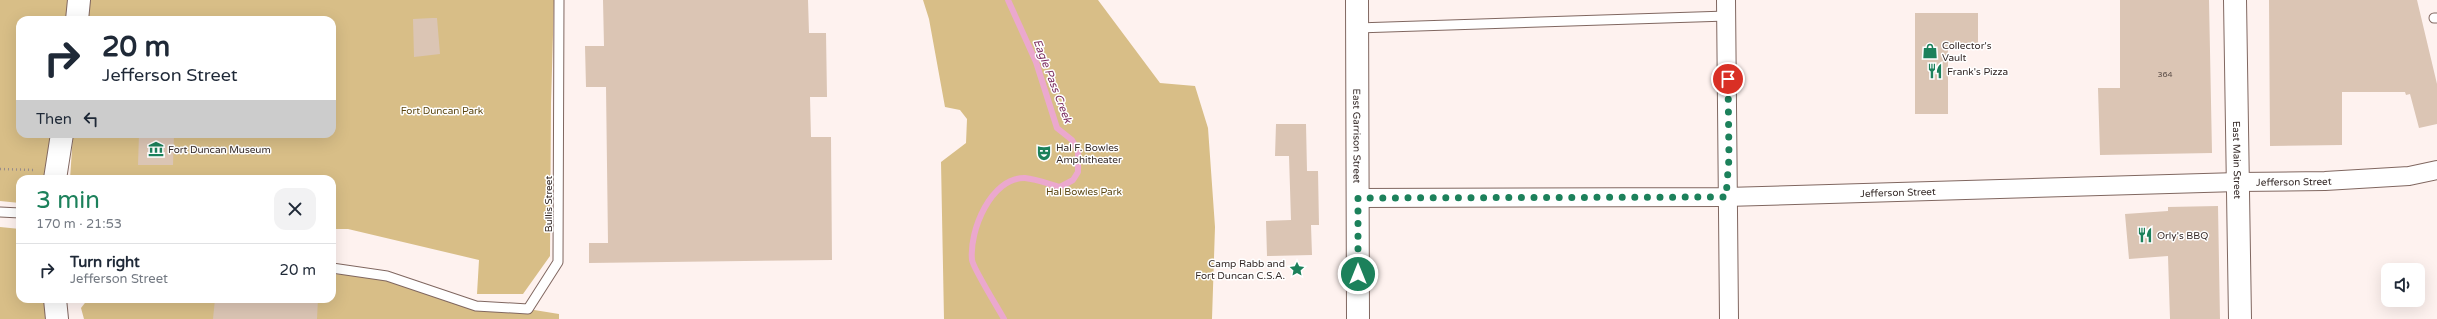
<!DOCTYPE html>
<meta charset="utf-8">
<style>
body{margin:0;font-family:"Varela Round",sans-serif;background:#f2f2f3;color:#1f2937;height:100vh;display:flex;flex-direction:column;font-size:15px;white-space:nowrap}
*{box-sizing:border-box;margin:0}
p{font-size:13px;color:#747a83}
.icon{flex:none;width:22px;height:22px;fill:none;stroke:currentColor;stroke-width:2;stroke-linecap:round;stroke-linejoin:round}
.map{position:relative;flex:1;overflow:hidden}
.drawer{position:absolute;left:16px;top:175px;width:320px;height:128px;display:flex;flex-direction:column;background:#fff;border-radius:12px;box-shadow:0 4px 16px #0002}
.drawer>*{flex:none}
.hud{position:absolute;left:16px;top:16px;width:320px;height:122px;border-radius:12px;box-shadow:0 4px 16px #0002;background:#fff;color:#1f2937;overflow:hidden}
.buttons{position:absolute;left:2381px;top:263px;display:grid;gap:8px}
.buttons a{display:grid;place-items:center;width:44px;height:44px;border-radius:8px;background:#fff;box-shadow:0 4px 16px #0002;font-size:20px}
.pin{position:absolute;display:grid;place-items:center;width:34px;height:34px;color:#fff;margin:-17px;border:2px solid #fff;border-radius:50%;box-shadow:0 1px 4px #0007}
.me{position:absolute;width:44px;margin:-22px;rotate:0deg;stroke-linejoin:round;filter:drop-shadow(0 0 3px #0008)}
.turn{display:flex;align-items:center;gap:14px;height:84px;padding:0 20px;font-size:18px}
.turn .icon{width:52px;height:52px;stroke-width:2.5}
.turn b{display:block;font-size:28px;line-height:34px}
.then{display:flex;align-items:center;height:38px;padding:0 20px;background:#0003;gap:8px;font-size:15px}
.round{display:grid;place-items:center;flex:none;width:42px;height:42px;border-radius:12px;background:#f2f2f3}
.headline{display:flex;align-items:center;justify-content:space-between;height:68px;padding:0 20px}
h1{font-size:24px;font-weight:600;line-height:30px;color:#1c815b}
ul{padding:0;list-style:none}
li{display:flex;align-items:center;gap:12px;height:52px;padding:0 20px;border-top:1px solid #e0e1e3}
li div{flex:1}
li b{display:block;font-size:15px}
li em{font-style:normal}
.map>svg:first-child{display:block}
</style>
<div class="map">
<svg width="2437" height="319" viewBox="0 0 2437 319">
<rect width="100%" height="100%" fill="#fef2ef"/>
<path fill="#d8be87" d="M0 0H79L76 20H20V134H60L54 179H20V203L0 201Z
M90 0H554L551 103 550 256 523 294H477L479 260 348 229H332V179H70L73 134H332V20H87Z
M923 0H1098L1160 83 1195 86 1208 128 1215 227 1212 319H944L941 162 966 143 967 119 960 110 945 107 929 19Z
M0 227 20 229V299H45L46 319H0Z
M332 274 387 276 476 306 528 309 559 314V319H84L81 308 88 299H332Z"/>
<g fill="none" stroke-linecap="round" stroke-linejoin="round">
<path stroke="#eba8ce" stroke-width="6" d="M1004 319C998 308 973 268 972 260 969 231 991 177 1025 178 1036 179 1049 184 1060 187L1073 180 1078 172V151L1072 140 1057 128 1036 62 1008 0"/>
</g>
<path fill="#dbc5b4" d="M603 0H808L809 33H826L827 97H810L811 137H831L832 260 589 263V243H608L606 87H586L585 46H604Z
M2120 0H2209L2212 153 2100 155 2098 88H2120Z
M2269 0H2417L2437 84V124L2419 128 2410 94 2406 95 2405 92H2342V145L2270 146Z
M1915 13H1978V43H1948V114H1915Z
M432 18H437L440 54 414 57 413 19Z
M1276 124H1306L1307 171H1318L1319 225H1311L1312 255 1267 256 1266 221 1291 220 1289 156H1275Z
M139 134H174L173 165H138Z
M2218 206 2220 319H2170L2168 256 2129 259 2125 214 2168 211V207Z
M215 299H318L317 319H213Z"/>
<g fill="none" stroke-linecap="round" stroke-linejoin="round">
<defs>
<path id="lane" d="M2434 18H2437
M1357 28 1727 16
M0 212 20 213
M332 268 387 276 476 306 528 309 558 262 559 0"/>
<g id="street">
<path d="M1726 0 1729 319"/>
<path id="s1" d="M1358 198 1726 197 2238 182 2325 181 2409 176 2437 170"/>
</g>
<g id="secondary">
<path id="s2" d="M2235 0 2240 319"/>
<path d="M77 20 79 0"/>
<path d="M55 179 62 134"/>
<path d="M55 299 57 319"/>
</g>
<g id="primary">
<path id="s3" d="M1357 0 1358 319"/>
</g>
</defs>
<use href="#lane" stroke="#806760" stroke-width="11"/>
<use href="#street" stroke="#806760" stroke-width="20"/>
<use href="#secondary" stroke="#806760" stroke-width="24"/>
<use href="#primary" stroke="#806760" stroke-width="24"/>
<path stroke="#988c8a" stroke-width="2.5" stroke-dasharray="1 3" stroke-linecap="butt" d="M0 169 34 170"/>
<use href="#lane" stroke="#fff" stroke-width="9"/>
<use href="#street" stroke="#fff" stroke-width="18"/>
<use href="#secondary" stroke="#fff" stroke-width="22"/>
<use href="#primary" stroke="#fff" stroke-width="22"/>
</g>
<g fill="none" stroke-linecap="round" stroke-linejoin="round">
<path stroke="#1c815b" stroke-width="7" stroke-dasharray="0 12.6" d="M1358 274V198L1726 197 1729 158 1728 79"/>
</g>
<defs>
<symbol id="shop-bare" viewBox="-9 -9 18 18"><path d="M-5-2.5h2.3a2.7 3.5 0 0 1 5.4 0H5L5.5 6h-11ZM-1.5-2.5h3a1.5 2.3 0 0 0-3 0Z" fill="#1c815b" stroke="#fff" stroke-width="2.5" paint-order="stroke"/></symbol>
<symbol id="restaurant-bare" viewBox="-9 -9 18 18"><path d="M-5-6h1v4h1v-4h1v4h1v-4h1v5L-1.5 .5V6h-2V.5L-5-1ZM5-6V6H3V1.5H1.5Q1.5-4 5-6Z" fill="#1c815b" stroke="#fff" stroke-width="2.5" paint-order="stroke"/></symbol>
<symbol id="museum-bare" viewBox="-9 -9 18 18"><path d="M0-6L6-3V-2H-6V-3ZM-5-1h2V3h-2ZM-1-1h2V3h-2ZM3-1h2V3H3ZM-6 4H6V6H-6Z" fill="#1c815b" stroke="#fff" stroke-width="2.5" paint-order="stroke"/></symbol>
<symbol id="theatre-bare" viewBox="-9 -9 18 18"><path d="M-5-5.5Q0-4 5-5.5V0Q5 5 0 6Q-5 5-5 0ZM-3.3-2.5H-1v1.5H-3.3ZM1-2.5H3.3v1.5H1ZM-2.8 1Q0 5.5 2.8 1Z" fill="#1c815b" stroke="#fff" stroke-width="2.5" paint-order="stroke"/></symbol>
<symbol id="sight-bare" viewBox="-9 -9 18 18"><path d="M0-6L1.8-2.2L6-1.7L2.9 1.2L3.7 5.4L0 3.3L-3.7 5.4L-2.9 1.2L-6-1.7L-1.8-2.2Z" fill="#1c815b" stroke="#fff" stroke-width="2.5" paint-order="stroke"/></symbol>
</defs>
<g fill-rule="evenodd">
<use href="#shop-bare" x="1919" y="40" width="22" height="22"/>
<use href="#restaurant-bare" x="1924" y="60" width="22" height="22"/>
<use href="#museum-bare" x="145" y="138" width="22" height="22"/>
<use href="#theatre-bare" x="1033" y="142" width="22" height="22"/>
<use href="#restaurant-bare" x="2134" y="224" width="22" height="22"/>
<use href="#sight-bare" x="1286" y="258" width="22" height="22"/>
</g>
<g text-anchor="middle" stroke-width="3" stroke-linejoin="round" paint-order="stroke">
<g font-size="8" fill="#5e504a">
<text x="2165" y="77">364</text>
</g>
<g font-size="10" fill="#342927" stroke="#fff" text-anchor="start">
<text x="1942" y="49">Collector's<tspan x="1942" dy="12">Vault</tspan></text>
<text x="1947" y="75">Frank's Pizza</text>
<text x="1056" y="151">Hal F. Bowles<tspan x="1056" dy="12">Amphitheater</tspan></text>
<text x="168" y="153">Fort Duncan Museum</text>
<text x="2157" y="239">Orly's BBQ</text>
<text x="1285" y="267" text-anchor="end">Camp Rabb and<tspan x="1285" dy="12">Fort Duncan C.S.A.</tspan></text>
</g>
<g font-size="10" fill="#5b4611" stroke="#fff">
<text x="442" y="114">Fort Duncan Park</text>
<text x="1084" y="195">Hal Bowles Park</text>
</g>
<g font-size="10" fill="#342927" stroke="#fff">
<text dy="4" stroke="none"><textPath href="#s3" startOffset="136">East Garrison Street</textPath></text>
<text dy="4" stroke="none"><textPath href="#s2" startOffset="160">East Main Street</textPath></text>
<text dy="4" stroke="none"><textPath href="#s1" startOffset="936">Jefferson Street</textPath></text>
<text dy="4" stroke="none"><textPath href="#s1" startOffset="540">Jefferson Street</textPath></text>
<text transform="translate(548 204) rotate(-90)" y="4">Bullis Street</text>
</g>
<g font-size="11" font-style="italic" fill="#7d3062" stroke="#fff">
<text transform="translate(1053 81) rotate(69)" y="4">Eagle Pass Creek</text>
</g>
</g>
</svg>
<div class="buttons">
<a><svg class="icon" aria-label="sound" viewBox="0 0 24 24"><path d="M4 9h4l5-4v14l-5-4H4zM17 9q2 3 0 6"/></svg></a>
</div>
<div class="pin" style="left:1728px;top:79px;background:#d93025"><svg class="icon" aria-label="arrive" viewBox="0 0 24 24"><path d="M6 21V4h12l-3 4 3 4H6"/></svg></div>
<svg class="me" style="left:1358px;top:274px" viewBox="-20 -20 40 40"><circle r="17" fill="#1c815b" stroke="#fff" stroke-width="3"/><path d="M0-11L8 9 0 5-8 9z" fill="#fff"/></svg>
<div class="hud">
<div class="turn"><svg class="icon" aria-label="right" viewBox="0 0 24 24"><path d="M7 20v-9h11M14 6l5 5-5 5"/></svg><div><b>20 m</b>Jefferson Street</div></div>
<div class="then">Then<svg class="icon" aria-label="left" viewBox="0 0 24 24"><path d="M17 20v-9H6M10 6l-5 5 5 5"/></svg></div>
</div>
<section class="drawer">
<div class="headline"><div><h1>3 min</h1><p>170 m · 21:53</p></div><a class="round"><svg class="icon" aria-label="close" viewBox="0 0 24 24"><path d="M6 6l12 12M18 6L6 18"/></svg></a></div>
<ul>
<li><svg class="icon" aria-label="right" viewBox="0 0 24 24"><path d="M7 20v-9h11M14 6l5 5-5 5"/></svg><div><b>Turn right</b><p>Jefferson Street</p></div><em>20 m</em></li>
</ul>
</section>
</div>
